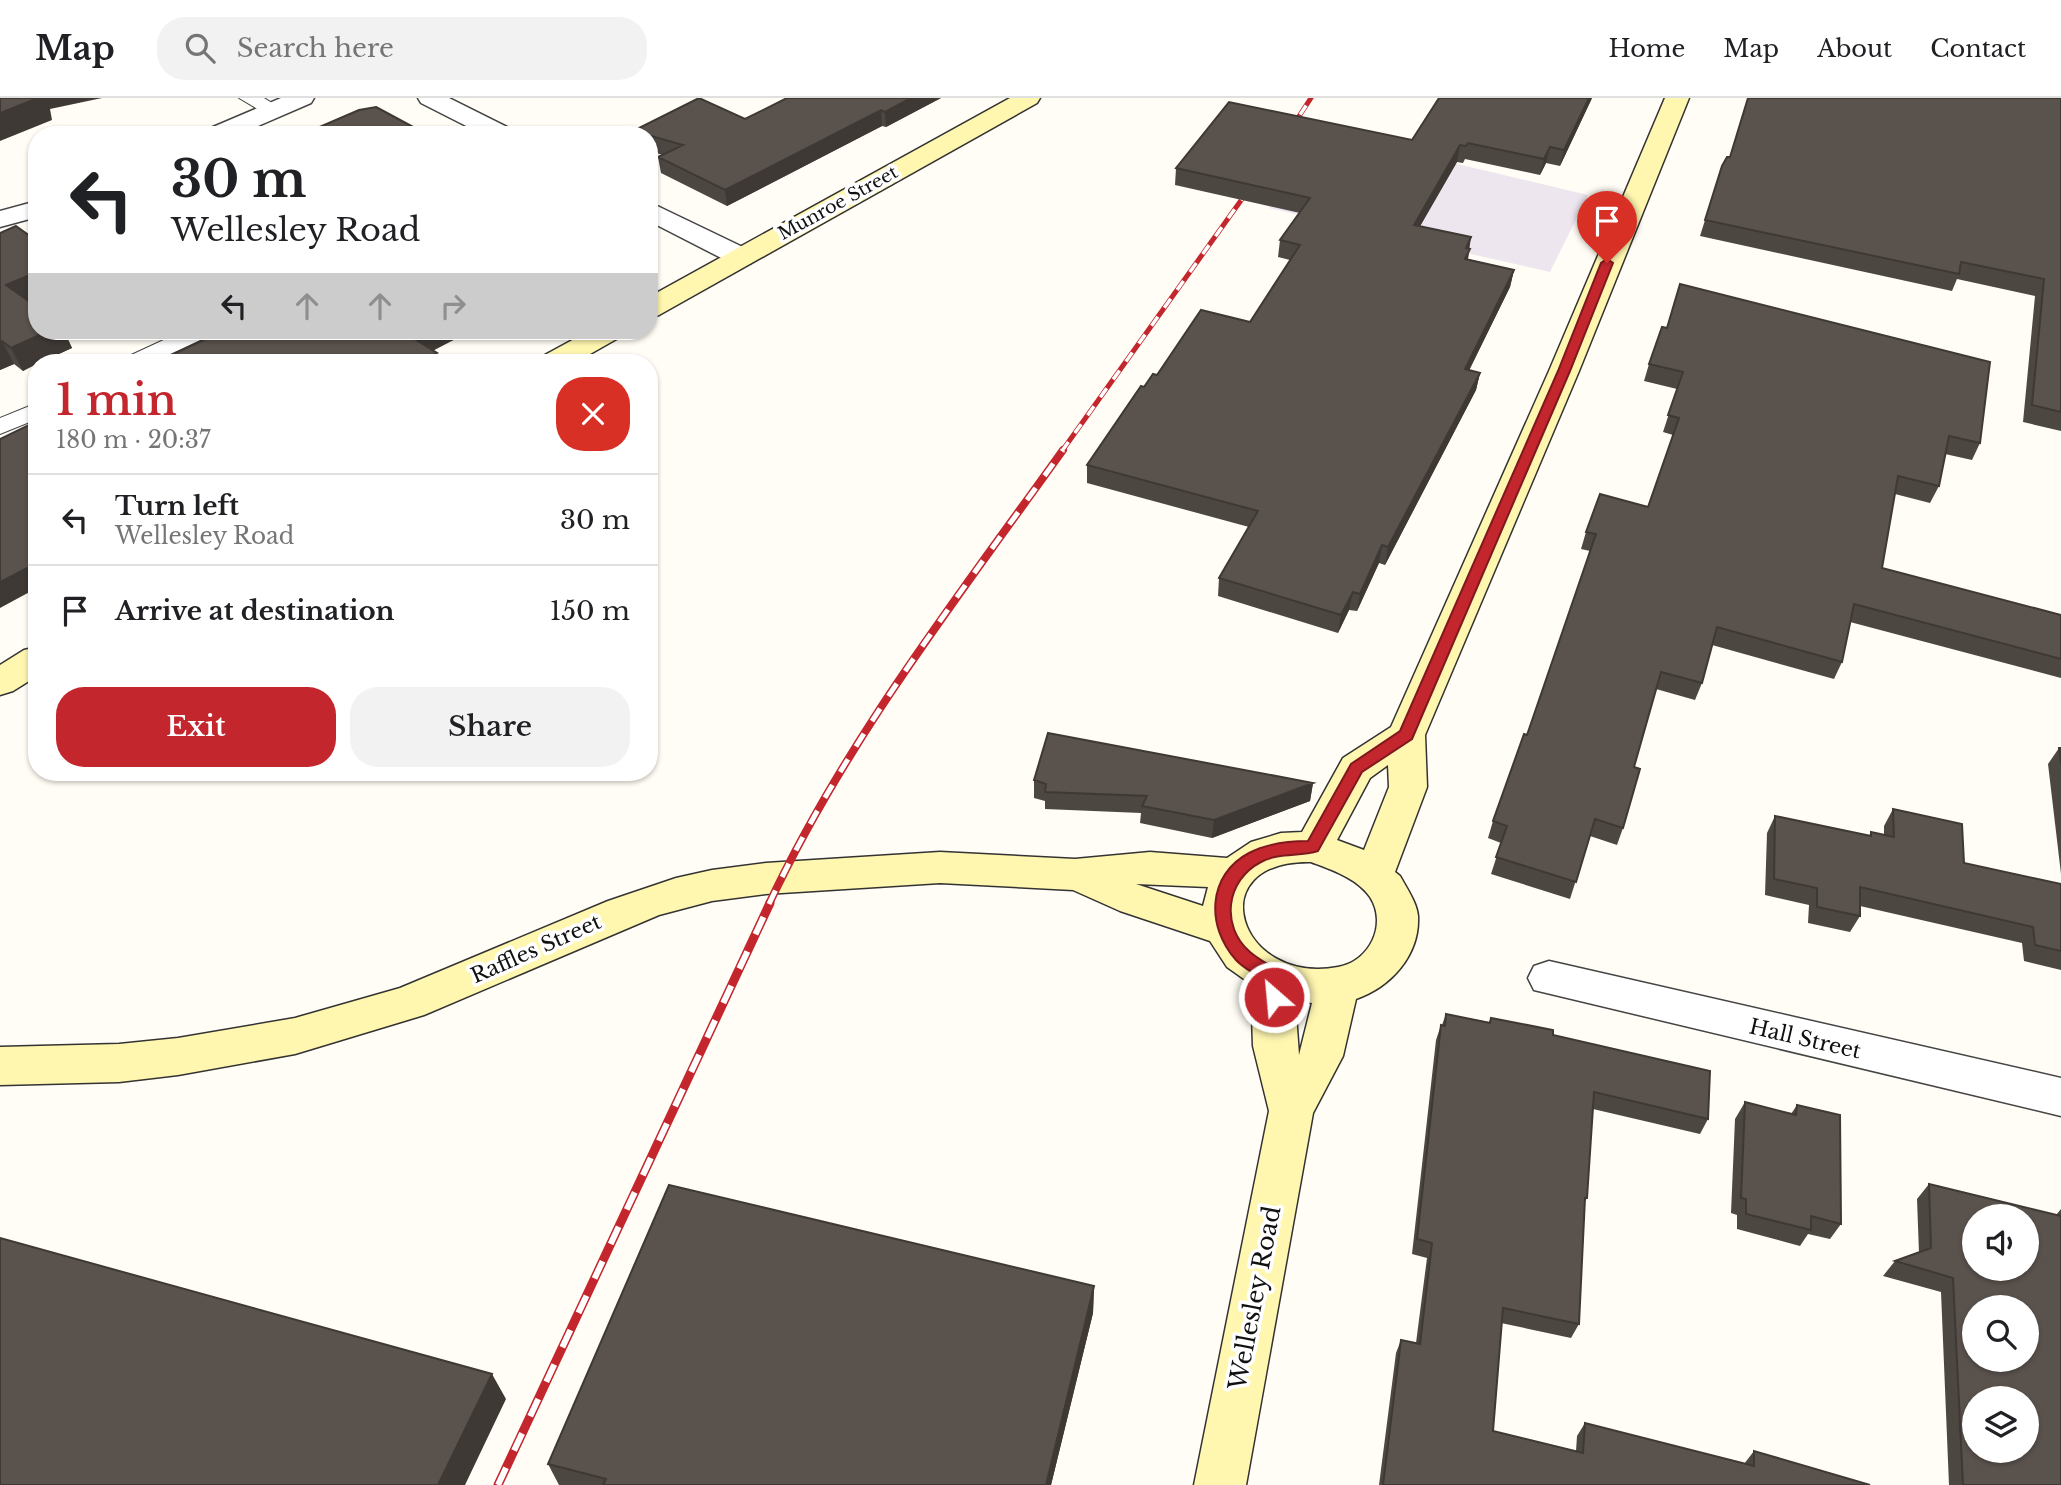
<!DOCTYPE html>
<meta charset="utf-8">
<style>
body{margin:0;font-family:"Libre Baskerville",serif;background:#f2f2f2;color:#202124;height:100vh;display:flex;flex-direction:column;font-size:26px;white-space:nowrap}
*{box-sizing:border-box;margin:0}
p{font-size:23px;color:#757577}
.icon{flex:none;width:38px;height:38px;fill:none;stroke:currentColor;stroke-width:2;stroke-linecap:round;stroke-linejoin:round}
.map{position:relative;flex:1;overflow:hidden}
.sheet{position:absolute;left:28px;top:256px;width:630px;height:427px;display:flex;flex-direction:column;background:#fff;border-radius:28px;box-shadow:0 2px 5px #0004}
.sheet>*{flex:none}
.banner{position:absolute;left:28px;top:28px;width:630px;height:214px;border-radius:28px;box-shadow:0 2px 5px #0004;background:#fff;color:#202124;overflow:hidden}
.buttons{position:absolute;left:1962px;top:1106px;display:grid;gap:14px}
.buttons a{display:grid;place-items:center;width:77px;height:77px;border-radius:50%;background:#fff;box-shadow:0 2px 5px #0004;font-size:35px}
.pin{position:absolute;display:grid;place-items:center;width:60px;height:60px;color:#fff;margin:-72px -30px;border-radius:50% 50% 50% 0;rotate:-45deg;box-shadow:0 0 7px #0007}
.pin .icon{rotate:45deg}
.me{position:absolute;width:77px;margin:-38px;rotate:333deg;stroke-linejoin:round;filter:drop-shadow(0 0 5px #0008)}
.turn{display:flex;align-items:center;gap:24px;height:147px;padding:0 28px;font-size:32px}
.turn .icon{width:91px;height:91px;stroke-width:2.5}
.turn b{display:block;font-size:49px;line-height:60px}
.lanes{display:flex;align-items:center;height:66px;padding:0 28px;background:#0003;justify-content:center;gap:35px;direction:ltr}
.lanes .off{opacity:.35}
.round{display:grid;place-items:center;flex:none;width:74px;height:74px;border-radius:28px;background:#f2f2f2}
.headline{display:flex;align-items:center;justify-content:space-between;height:119px;padding:0 28px}
h1{font-size:42px;font-weight:600;line-height:52px;color:#c4262e}
.cta{display:flex;gap:14px;margin-top:auto;padding:14px 28px}
.cta a{flex:1;height:80px;border-radius:28px;background:#c4262e;color:#fff;font-size:28px;font-weight:600;line-height:80px;text-align:center}
.cta a+a{background:#f2f2f2;color:#202124}
ul{padding:0;list-style:none}
li{display:flex;align-items:center;gap:21px;height:91px;padding:0 28px;border-top:2px solid #e0e0e0}
li div{flex:1}
li b{display:block;font-size:26px}
li em{font-style:normal}
header{display:flex;align-items:center;gap:42px;box-sizing:border-box;height:98px;padding:0 35px;background:#fff;border-bottom:2px solid #e0e0e0}
header strong{font-size:33px}
nav{display:flex;gap:38px;margin-inline-start:auto;font-size:24px}
.search{width:490px;height:63px;background:#f2f2f2;display:flex;align-items:center;gap:18px;box-sizing:border-box;padding:0 24px;border-radius:28px;color:#757577;font-size:26px}
.map>svg:first-child{display:block}
</style>
<header>
<strong>Map</strong>
<div class="search"><svg class="icon" aria-label="search" viewBox="0 0 24 24"><circle cx="10" cy="10" r="6"/><path d="M15 15l6 6"/></svg>Search here</div>
<nav><a>Home</a><a>Map</a><a>About</a><a>Contact</a></nav>
</header>
<div class="map">
<svg width="2061" height="1387" viewBox="0 0 2061 1387">
<rect width="100%" height="100%" fill="#fffdf5"/>
<path fill="#eee6ef" d="M1321 37 1407 54 1588 97 1550 174 1269 110Z"/>
<g fill="none" stroke-linecap="round" stroke-linejoin="round">
<defs>
<path id="lane" d="M239 0H264L283 12 280 16H266Z
M183 233H212L209 238 153 264H123L127 259Z
M37 305V321L0 336V320Z"/>
<path id="street" d="M281 0H314L311 5 237 37H202L206 32Z
M418 0H449L513 32 517 37H484L421 5Z
M37 103V119L0 129V113Z
M649 104 751 153 755 159 751 165 741 167 731 165 649 123Z
M1549 863 2061 980V1018L1534 892 1528 880 1534 868Z"/>
<path id="secondary" d="M1010 0H1040L1037 5 659 217 649 220V199Z
M1665 0H1689L1579 273 1425 637 1427 689 1395 774 1400 778C1406 789 1417 805 1418 818 1420 857 1391 889 1356 901L1343 958 1313 1015 1246 1387H1194L1269 1013 1253 948 1251 886 1227 869 1210 843 1120 813 1073 792 940 785 766 796 712 803 659 817 424 917 295 956 178 977 119 984 0 987V949L119 946 178 940 295 920 400 890 608 803 676 780 712 772 766 765 940 754 1075 761 1150 754 1227 760 1251 744 1281 735 1302 734 1343 660 1391 629 1549 273ZM1388 667 1389 689 1364 752 1337 742 1370 680ZM1311 764C1332 772 1357 780 1370 799 1388 827 1369 864 1338 869 1239 888 1198 762 1311 764ZM1136 786 1208 789 1203 808ZM1295 902 1312 905 1299 957Z
M589 233H625L620 239 576 264H539L543 258Z
M37 549V578L13 593 0 597V567L24 552Z"/>
</defs>
<use href="#lane" stroke="#444" stroke-width="2"/>
<use href="#street" stroke="#444" stroke-width="3"/>
<use href="#secondary" stroke="#333" stroke-width="3"/>
<use href="#lane" fill="#fff" fill-rule="evenodd"/>
<use href="#street" fill="#fff" fill-rule="evenodd"/>
<use href="#secondary" fill="#fff6b0" fill-rule="evenodd"/>
<defs>
<path id="rail-far2" d="M1288 35 1311 0
M1062 353 1252 87"/>
<path id="rail-far1" d="M769 806C846 642 958 499 1063 352"/>
<path id="rail" d="M498 1387 770 805"/>
</defs>
<use href="#rail-far2" stroke="#c4262e" stroke-width="5"/>
<use href="#rail-far1" stroke="#c4262e" stroke-width="8"/>
<use href="#rail" stroke="#c4262e" stroke-width="9"/>
<use href="#rail-far2" stroke="#fff" stroke-width="3.5" stroke-dasharray="11" stroke-linecap="butt"/>
<use href="#rail-far1" stroke="#fff" stroke-width="5" stroke-dasharray="15" stroke-linecap="butt"/>
<use href="#rail" stroke="#fff" stroke-width="6" stroke-dasharray="19" stroke-linecap="butt"/>
</g>
<path fill="#4d4742" d="M787 0H941L886 29 882 28 727 108 661 75 658 59 663 57 649 53V37H634L633 33 745 21Z
M1592 0 1560 68 1546 65 1540 77 1465 61 1463 65 1457 64 1420 128 1469 151 1468 161 1514 172 1510 189 1469 272 1480 275 1476 292 1385 467 1379 465 1357 513 1349 512 1338 535 1218 498 1219 480 1249 429 1087 385V367L1144 289 1157 277 1250 224 1290 162 1278 159 1280 142 1300 115 1175 87 1176 70 1412 42Z
M2061 0V333L2023 324 2035 198 1957 181 1952 193 1700 138 1722 68 1730 59Z
M0 135 37 143V201L30 204 37 233H64L72 250 41 264H37L23 273 14 266 0 272Z
M1649 266 1980 345 1972 362 1945 356 1939 388 1930 405 1895 396 1882 470 2061 517V580L1850 524 1842 564 1834 581 1712 547 1702 585 1695 602 1656 591 1634 669 1623 730 1617 747 1590 738 1570 801 1491 776 1501 745 1488 740 1493 723 1527 637 1590 453 1581 451 1586 434 1648 409 1673 337 1663 334 1677 291 1644 283Z
M2059 650H2061V776L2048 666Z
M1034 682 1313 685 1310 703 1212 740 1140 725 1141 715 1045 711V703L1034 700Z
M1893 711 1964 765 2061 786V872L2024 863 2022 845 1860 808V818L1850 834 1808 825 1809 807 1765 797 1767 735 1775 718 1869 738 1871 734 1884 737V728Z
M1446 916 1489 924 1491 920 1553 937 1708 1021 1700 1036 1593 1011 1587 1100 1584 1105 1579 1226 1571 1240 1501 1225 1493 1333 1576 1353 1577 1338 1585 1325 1744 1366 1754 1353 1870 1387H1379L1396 1255 1401 1242 1416 1245 1427 1160 1412 1156 1436 942 1441 927H1442Z
M1745 1004 1791 1016 1797 1007 1841 1126 1830 1141 1808 1136 1800 1148 1737 1131V1117L1731 1115 1735 1021Z
M1929 1086 2056 1117 2061 1111V1387H1949L1941 1194 1883 1178 1895 1163 1919 1155 1917 1101Z
M1094 1188 1093 1215 1051 1387H559L548 1366Z"/>
<path fill="#3f3936" d="M38 0H102L50 11 52 22 0 43V15Z
M911 0H941L886 29 885 14Z
M1589 0H1592L1560 68 1564 52Z
M881 12 882 28 727 108 725 92Z
M1460 47 1457 64 1411 144 1414 127Z
M1550 49 1546 65 1540 77 1544 61Z
M1471 139 1467 168 1462 178 1466 150Z
M1514 172 1510 189 1461 289 1465 271Z
M37 174V201L18 210 6 187Z
M48 233H64L72 250 41 264H37V266L23 273 11 250Z
M428 233H471L419 260 413 240Z
M2 243 14 266 0 272V244Z
M437 255 440 264H418Z
M1480 275 1476 292 1385 467 1388 449Z
M1382 447 1379 465 1357 513 1360 496Z
M37 465V490L0 510V484Z
M1353 494 1349 512 1338 535 1341 517Z
M1313 685 1310 703 1212 740 1214 722Z
M1094 1188 1093 1215 1051 1387H1046Z
M492 1276 506 1301 465 1387H438Z"/>
<path fill="#5a524d" stroke="#3f3936" stroke-width="2" fill-rule="evenodd" d="M0 0H38L0 15Z
M699 0 745 21 787 0H911L885 14 881 12 725 92 658 59 683 47 633 33Z
M1439 0H1589L1564 52 1550 49 1544 61 1468 45 1466 48 1460 47 1414 127 1471 139 1466 150 1470 151 1465 161 1514 172 1465 271 1480 275 1388 449 1382 447 1360 496 1353 494 1341 517 1219 480 1258 413 1087 367 1141 288 1144 289 1153 276 1157 277 1201 212 1250 224 1300 147 1280 142 1310 100 1176 70 1229 4 1412 42Z
M1748 0H2061V314L2032 307 2044 181 1961 164 1959 176 1705 122 1722 68 1727 59H1730Z
M376 9 428 37H301L359 12Z
M16 128 37 143V174L6 187 37 209V233H48L11 250 2 243 0 244V135Z
M1680 186 1990 264 1980 345 1949 338 1939 388 1898 378 1882 470 2061 517V561L1854 506 1842 564 1717 529 1702 585 1661 574 1634 669 1640 671 1623 730 1595 721 1576 784 1496 759 1507 728 1493 723 1524 636 1527 637 1596 436 1586 434 1600 396 1648 409 1679 320 1668 317 1683 274 1649 266 1662 229 1667 230Z
M222 233H428L413 240 437 255 418 264H157Z
M37 323V465L0 484V341Z
M1048 635 1313 685 1214 722 1142 708 1147 698 1045 694 1046 686 1034 682Z
M2059 650H2061V666Z
M1893 711 1962 726 1964 765 2061 786V853L2035 847 2033 829 1860 789V818L1817 809V790L1774 781 1775 718 1871 738V734L1894 739Z
M1446 916 1490 925 1491 920 1553 932V937L1710 973 1708 1021 1594 994 1587 1100H1585L1579 1226 1503 1210 1493 1333 1583 1355 1585 1325 1754 1368V1353L1870 1387H1383L1401 1242 1420 1246 1432 1145 1417 1141 1441 927 1445 928Z
M1745 1004 1796 1017 1797 1007 1840 1017 1841 1126 1811 1118V1132L1746 1116V1101L1741 1100Z
M1929 1086 2061 1118V1387H1963L1953 1180 1895 1163 1931 1150ZM1974 1118H2026V1171H1974ZM1974 1209H2026V1262H1974ZM1974 1300H2026V1353H1974Z
M669 1087 1094 1188 1046 1387H603L606 1381 548 1366Z
M0 1140 492 1276 438 1387H0Z"/>
<path fill="#c4262e" stroke="#7f191e" stroke-width="2" d="M1607 161 1613 165 1570 273 1412 641 1362 674 1318 753C1299 759 1280 754 1261 764 1226 782 1220 828 1250 854 1258 861 1268 866 1277 872 1281 881 1285 896 1280 904L1274 906 1268 904 1262 881C1254 875 1242 869 1236 862 1206 829 1207 777 1249 755 1268 745 1288 743 1308 743L1351 666 1400 633 1558 273 1601 165Z"/>
<g text-anchor="middle" stroke-width="7" stroke-linejoin="round" paint-order="stroke">
<g font-size="18" fill="#111" stroke="#fff">
<text transform="translate(838 105) rotate(-29)" y="6">Munroe Street</text>
</g>
<g font-size="21" fill="#111" stroke="#fff">
<text transform="translate(536 851) rotate(-24)" y="7">Raffles Street</text>
<text transform="translate(1805 941) rotate(13)" y="7">Hall Street</text>
</g>
<g font-size="24" fill="#111" stroke="#fff">
<text transform="translate(1255 1200) rotate(-79)" y="8">Wellesley Road</text>
</g>
</g>
</svg>
<div class="buttons">
<a><svg class="icon" aria-label="sound" viewBox="0 0 24 24"><path d="M4 9h4l5-4v14l-5-4H4zM17 9q2 3 0 6"/></svg></a>
<a><svg class="icon" aria-label="search" viewBox="0 0 24 24"><circle cx="10" cy="10" r="6"/><path d="M15 15l6 6"/></svg></a>
<a><svg class="icon" aria-label="layers" viewBox="0 0 24 24"><path d="M12 4l9 5-9 5-9-5zM3 14l9 5 9-5"/></svg></a>
</div>
<div class="pin" style="left:1607px;top:165px;background:#d93025"><svg class="icon" aria-label="arrive" viewBox="0 0 24 24"><path d="M6 21V4h12l-3 4 3 4H6"/></svg></div>
<svg class="me" style="left:1274px;top:899px" viewBox="-20 -20 40 40"><circle r="17" fill="#c4262e" stroke="#fff" stroke-width="3"/><path d="M0-11L8 9 0 5-8 9z" fill="#fff"/></svg>
<div class="banner">
<div class="turn"><svg class="icon" aria-label="left" viewBox="0 0 24 24"><path d="M17 20v-9H6M10 6l-5 5 5 5"/></svg><div><b>30 m</b>Wellesley Road</div></div>
<div class="lanes"><svg class="icon" aria-label="left" viewBox="0 0 24 24"><path d="M17 20v-9H6M10 6l-5 5 5 5"/></svg><svg class="icon off" aria-label="ahead" viewBox="0 0 24 24"><path d="M12 20V5M6 11l6-6 6 6"/></svg><svg class="icon off" aria-label="ahead" viewBox="0 0 24 24"><path d="M12 20V5M6 11l6-6 6 6"/></svg><svg class="icon off" aria-label="right" viewBox="0 0 24 24"><path d="M7 20v-9h11M14 6l5 5-5 5"/></svg></div>
</div>
<section class="sheet">
<div class="headline"><div><h1>1 min</h1><p>180 m · 20:37</p></div><a class="round" style="background:#d93025;color:#fff"><svg class="icon" aria-label="close" viewBox="0 0 24 24"><path d="M6 6l12 12M18 6L6 18"/></svg></a></div>
<ul>
<li><svg class="icon" aria-label="left" viewBox="0 0 24 24"><path d="M17 20v-9H6M10 6l-5 5 5 5"/></svg><div><b>Turn left</b><p>Wellesley Road</p></div><em>30 m</em></li>
<li><svg class="icon" aria-label="arrive" viewBox="0 0 24 24"><path d="M6 21V4h12l-3 4 3 4H6"/></svg><div><b>Arrive at destination</b></div><em>150 m</em></li>
</ul>
<div class="cta"><a>Exit</a><a>Share</a></div>
</section>
</div>
